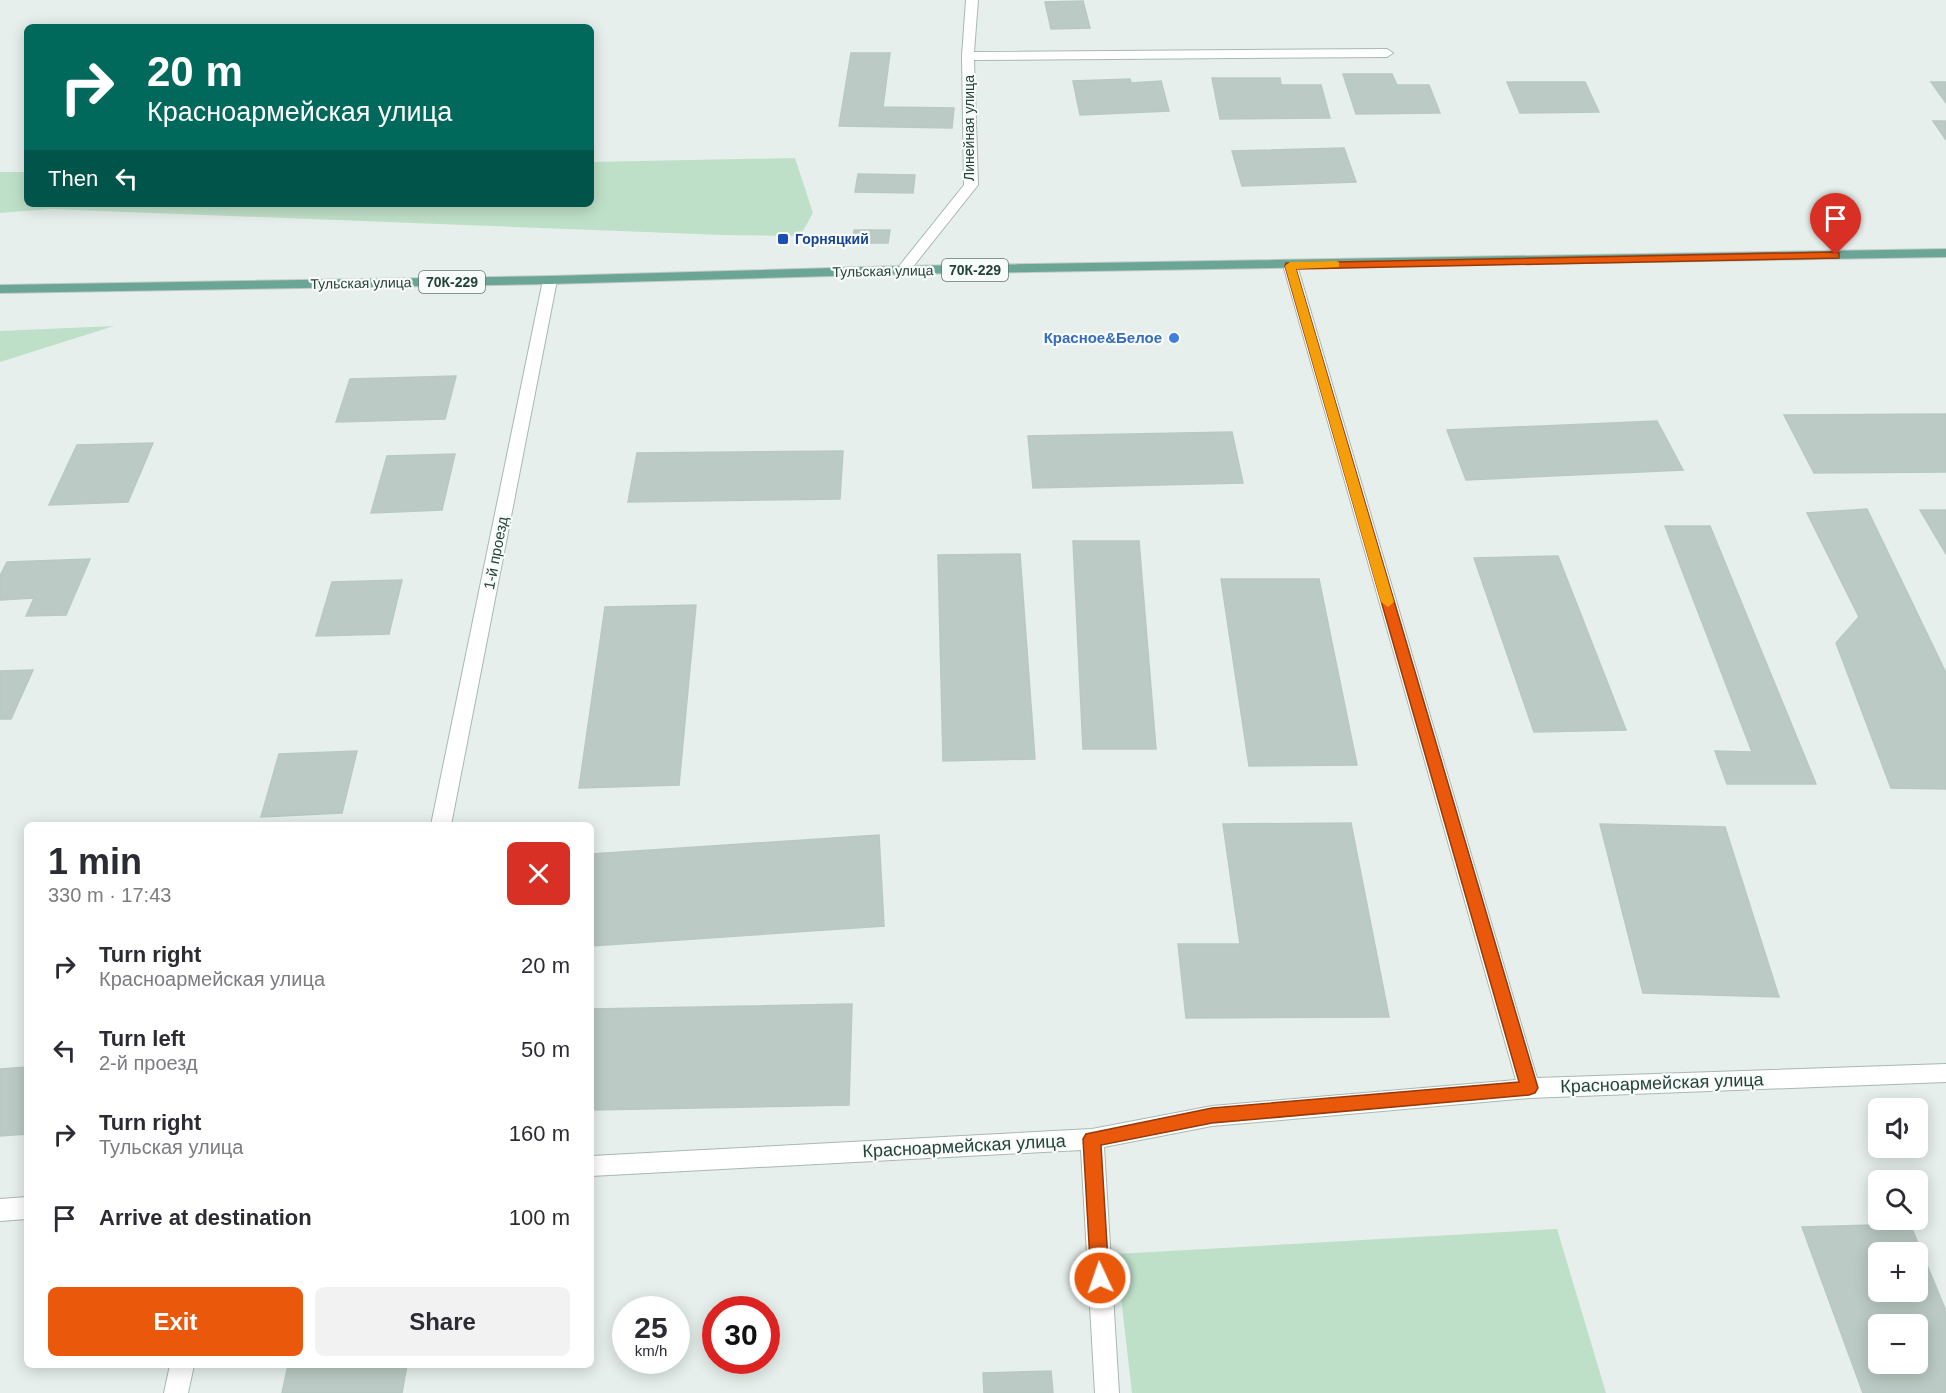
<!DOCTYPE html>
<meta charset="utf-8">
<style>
body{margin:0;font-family:Arial,sans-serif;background:#f2f2f3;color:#2b2b33;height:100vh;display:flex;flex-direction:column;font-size:22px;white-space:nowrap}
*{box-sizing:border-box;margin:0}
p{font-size:20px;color:#7c7c81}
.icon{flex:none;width:33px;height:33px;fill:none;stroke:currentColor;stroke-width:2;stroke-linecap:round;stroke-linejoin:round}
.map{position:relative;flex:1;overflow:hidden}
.side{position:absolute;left:24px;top:822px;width:570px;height:546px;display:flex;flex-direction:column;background:#fff;border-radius:9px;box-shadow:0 3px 15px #0003}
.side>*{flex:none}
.guide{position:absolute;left:24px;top:24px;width:570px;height:183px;border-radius:9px;box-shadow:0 3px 15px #0003;background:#00695c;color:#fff;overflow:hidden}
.controls{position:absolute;left:1868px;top:1098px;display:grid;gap:12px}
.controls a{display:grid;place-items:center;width:60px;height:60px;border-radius:9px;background:#fff;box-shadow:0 3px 15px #0003;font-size:30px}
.speed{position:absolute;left:612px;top:1296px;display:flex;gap:12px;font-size:30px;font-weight:700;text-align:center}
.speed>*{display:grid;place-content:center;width:78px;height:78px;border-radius:50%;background:#fff;box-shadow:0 3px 15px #0003;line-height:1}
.speed small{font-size:15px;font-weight:400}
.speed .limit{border:9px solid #d22;background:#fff;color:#111}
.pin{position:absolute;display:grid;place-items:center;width:51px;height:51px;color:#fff;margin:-62px -26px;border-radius:50% 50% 50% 0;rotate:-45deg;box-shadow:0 0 6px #0007}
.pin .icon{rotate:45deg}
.me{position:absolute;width:66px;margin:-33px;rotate:357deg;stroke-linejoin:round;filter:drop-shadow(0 0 4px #0008)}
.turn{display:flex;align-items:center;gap:21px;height:126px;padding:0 24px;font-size:27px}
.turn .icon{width:78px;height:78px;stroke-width:2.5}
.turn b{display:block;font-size:42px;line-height:51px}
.then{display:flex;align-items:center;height:57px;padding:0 24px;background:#0003;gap:12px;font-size:22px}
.round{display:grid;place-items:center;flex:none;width:63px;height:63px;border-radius:9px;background:#f2f2f3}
.summary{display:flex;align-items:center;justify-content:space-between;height:102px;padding:0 24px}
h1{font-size:36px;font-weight:600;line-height:45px}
.cta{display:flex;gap:12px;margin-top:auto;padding:12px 24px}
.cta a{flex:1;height:69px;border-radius:9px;background:#ea580c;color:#fff;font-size:24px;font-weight:600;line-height:69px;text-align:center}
.cta a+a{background:#f2f2f3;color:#2b2b33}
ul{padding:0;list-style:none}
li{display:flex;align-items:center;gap:18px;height:84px;padding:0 24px}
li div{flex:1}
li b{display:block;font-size:22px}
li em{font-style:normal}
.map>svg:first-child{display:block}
</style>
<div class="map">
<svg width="1946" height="1393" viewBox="0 0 1946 1393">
<rect width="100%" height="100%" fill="#e6efeb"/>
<path fill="#bfe0c8" d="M795 158 813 213 800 236 724 235 51 209 0 213V172H27V204H591V162Z
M114 326 0 362V331Z
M1557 1229 1606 1393H1132L1116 1254Z"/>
<path fill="#bbcac4" stroke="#b8c9c2" stroke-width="1.5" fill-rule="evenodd" d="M1083 1 1090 28 1051 29 1045 2Z
M851 53H890L883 107 954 108 952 128 839 126Z
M1343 74H1392L1397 85H1429L1440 113 1356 114Z
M1212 78H1280L1281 85H1321L1330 118 1220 119Z
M1130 79 1131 83 1161 81 1169 111 1080 115 1073 81Z
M1507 82H1585L1599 112 1520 113Z
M1931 82H1946V103Z
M1933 121H1946V140Z
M1344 148 1356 182 1242 186 1232 151Z
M858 174 915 175 913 193 855 192Z
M854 230H890L888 243H853Z
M456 376 445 419 336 422 350 379Z
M1946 414V472L1814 473 1784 415Z
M1657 421 1683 470 1466 480 1447 430Z
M1232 432 1243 483 1033 488 1028 436Z
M153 443 128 502 49 505 77 445Z
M843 451 840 499 628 502 637 453Z
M455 454 442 510 371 513 387 456Z
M1867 509 1946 673V789L1891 788 1836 643 1859 617 1807 513Z
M1920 510H1946V554Z
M1665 526H1710L1816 784H1727L1715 751 1752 752Z
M1073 541H1139L1156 749H1083Z
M1020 554 1035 759 943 761 938 555Z
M1558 556 1626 730 1534 732 1474 558Z
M90 559 66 615 26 616 34 598 0 600V576L7 562Z
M1221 579H1319L1357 765 1249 766Z
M402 580 389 634 316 636 332 582Z
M696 605 679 785 579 788 605 607Z
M33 670 11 719H0V671Z
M357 751 342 813 261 817 279 754Z
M1351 823 1389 1017 1186 1018 1178 944H1240L1223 824Z
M1600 824 1725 827 1779 997 1643 993Z
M879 835 884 926 591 946V854Z
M852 1004 849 1105 591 1110V1009Z
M27 1067V1134L0 1136V1069Z
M1910 1224 1946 1311V1393H1863L1802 1227ZM1878 1252H1917V1292H1878ZM1878 1324H1917V1364H1878Z
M288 1365H407L402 1393H282Z
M1051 1371 1053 1393H984L983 1373Z"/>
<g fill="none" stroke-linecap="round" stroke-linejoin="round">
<defs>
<path id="minor" d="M966 0H978L974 52 1387 49 1393 53 1387 57 974 60 978 185 908 273 903 274 896 270 964 185 962 56Z
M1290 261 1297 265 1537 1078 1946 1064V1082L1529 1098 1212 1126 1104 1147 1119 1393H1095L1081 1150 591 1176V1156L1092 1129 1212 1106 1516 1080 1283 265Z
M550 276 557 280 451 825H431L543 280Z
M27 1197V1219L0 1221V1199Z
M170 1365H194L188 1393H164Z"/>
<path id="major" d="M1946 249V257L903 274 550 284 0 293V285L550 276 903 266Z"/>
</defs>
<use href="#minor" stroke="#a8b8b2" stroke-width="2"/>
<use href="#major" stroke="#c2cac8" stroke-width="2"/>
<use href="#minor" fill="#fff" fill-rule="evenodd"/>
<use href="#major" fill="#6aa596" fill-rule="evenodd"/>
</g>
<path fill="#ea580c" stroke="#983908" stroke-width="1.5" d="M1836 252 1839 253V258L1296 269 1538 1088 1535 1093 1529 1095 1212 1123 1101 1145 1109 1278 1106 1284 1100 1286 1094 1284 1091 1278 1083 1139 1086 1134 1212 1108 1519 1082 1285 266 1286 263Z"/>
<path fill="#f59e0b" d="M1336 261 1339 262V267L1296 269 1394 602 1388 607 1381 602 1285 266 1290 262Z"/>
<rect fill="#1a4fb4" stroke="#f7fbf9" stroke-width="2" x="777" y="233" width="12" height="12" rx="3"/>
<circle fill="#3f7fe0" stroke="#f7fbf9" stroke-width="2" cx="1174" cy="338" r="6"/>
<g text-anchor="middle" stroke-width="4.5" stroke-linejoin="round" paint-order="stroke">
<g font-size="14" fill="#24423a" stroke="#f7fbf9">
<text transform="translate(969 128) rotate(-90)" y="5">Линейная улица</text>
<text transform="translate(883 271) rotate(-1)" y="5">Тульская улица</text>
<text transform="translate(361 283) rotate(-1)" y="5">Тульская улица</text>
</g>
<g font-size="14" font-weight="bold" fill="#164399" stroke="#f7fbf9" text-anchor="start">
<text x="795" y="244">Горняцкий</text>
</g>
<g fill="#f7fbf9" stroke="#637a73" stroke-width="1.5">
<rect x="942" y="259" width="66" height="22" rx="4.5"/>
<rect x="419" y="271" width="66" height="22" rx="4.5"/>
</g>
<g font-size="14" font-weight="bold" fill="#24423a">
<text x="975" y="275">70К-229</text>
<text x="452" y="287">70К-229</text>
</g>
<g font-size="15" font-weight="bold" fill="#366cbe" stroke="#f7fbf9" text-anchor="end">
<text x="1162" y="343">Красное&amp;Белое</text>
</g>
<g font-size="15" fill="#24423a" stroke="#f7fbf9">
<text transform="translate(496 553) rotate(-79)" y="5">1-й проезд</text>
</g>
<g font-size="18" fill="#24423a" stroke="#f7fbf9">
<text transform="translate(1662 1083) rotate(-2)" y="6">Красноармейская улица</text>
<text transform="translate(964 1146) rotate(-3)" y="6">Красноармейская улица</text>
</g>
</g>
</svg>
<div class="controls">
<a><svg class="icon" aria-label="sound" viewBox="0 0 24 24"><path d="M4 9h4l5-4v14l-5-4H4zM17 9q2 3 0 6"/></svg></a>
<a><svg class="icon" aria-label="search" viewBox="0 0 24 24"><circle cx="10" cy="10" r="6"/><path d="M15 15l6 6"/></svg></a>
<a>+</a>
<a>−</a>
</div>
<div class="speed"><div>25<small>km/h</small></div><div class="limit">30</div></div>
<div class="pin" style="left:1836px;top:255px;background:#d93025"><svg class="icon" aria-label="arrive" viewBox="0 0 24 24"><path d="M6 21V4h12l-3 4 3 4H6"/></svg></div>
<svg class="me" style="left:1100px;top:1278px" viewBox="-20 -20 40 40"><circle r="17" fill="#ea580c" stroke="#fff" stroke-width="3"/><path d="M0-11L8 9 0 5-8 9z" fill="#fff"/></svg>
<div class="guide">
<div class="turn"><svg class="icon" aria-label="right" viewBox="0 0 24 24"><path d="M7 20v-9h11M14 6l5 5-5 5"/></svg><div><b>20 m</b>Красноармейская улица</div></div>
<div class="then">Then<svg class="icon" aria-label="left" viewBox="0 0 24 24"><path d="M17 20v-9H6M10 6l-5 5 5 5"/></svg></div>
</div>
<section class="side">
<div class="summary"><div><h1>1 min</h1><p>330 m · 17:43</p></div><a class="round" style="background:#d93025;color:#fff"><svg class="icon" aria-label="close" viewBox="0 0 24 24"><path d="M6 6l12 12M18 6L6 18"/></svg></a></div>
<ul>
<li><svg class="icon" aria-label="right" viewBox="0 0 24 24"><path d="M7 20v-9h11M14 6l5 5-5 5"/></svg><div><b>Turn right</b><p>Красноармейская улица</p></div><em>20 m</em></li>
<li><svg class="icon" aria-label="left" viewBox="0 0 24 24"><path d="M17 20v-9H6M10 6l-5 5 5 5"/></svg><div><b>Turn left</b><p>2-й проезд</p></div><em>50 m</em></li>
<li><svg class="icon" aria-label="right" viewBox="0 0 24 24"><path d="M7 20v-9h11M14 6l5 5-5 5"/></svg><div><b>Turn right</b><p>Тульская улица</p></div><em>160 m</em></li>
<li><svg class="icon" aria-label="arrive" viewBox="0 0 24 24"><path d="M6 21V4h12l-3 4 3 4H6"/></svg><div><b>Arrive at destination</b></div><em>100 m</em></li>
</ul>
<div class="cta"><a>Exit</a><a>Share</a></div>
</section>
</div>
